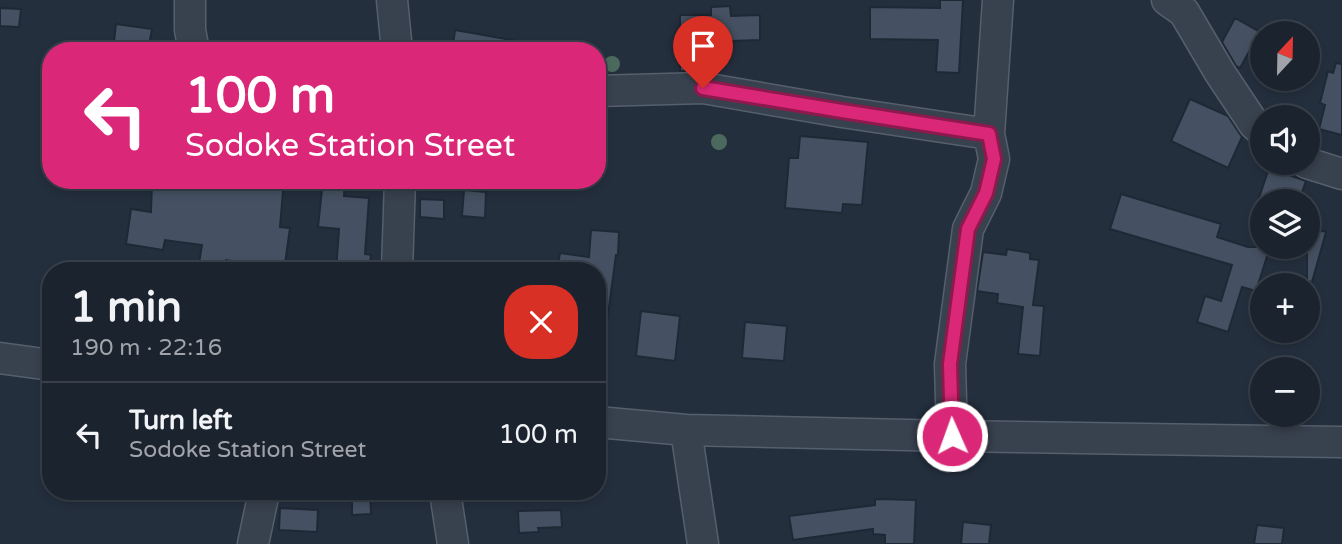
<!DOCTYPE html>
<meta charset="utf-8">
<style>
body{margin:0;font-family:"Varela Round",sans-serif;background:#282f3a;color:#f1f3f6;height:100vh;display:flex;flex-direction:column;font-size:26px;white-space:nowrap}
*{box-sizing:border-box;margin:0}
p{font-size:23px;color:#a0a4aa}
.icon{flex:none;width:38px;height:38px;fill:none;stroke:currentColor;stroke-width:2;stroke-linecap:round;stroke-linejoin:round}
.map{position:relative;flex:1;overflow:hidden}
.drawer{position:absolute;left:42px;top:262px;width:564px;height:238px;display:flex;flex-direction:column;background:#1b232e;border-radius:28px;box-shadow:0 4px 10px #0003,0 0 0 2px #39404a}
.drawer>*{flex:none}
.hud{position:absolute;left:42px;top:42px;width:564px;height:147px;border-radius:28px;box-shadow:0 4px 10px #0003,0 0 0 2px #39404a;background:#db2777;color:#fff;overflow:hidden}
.needle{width:46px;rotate:22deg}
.fabs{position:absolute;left:1250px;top:21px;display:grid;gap:14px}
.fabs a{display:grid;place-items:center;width:70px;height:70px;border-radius:50%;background:#1b232e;box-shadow:0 4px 10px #0003,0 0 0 2px #39404a;font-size:35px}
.pin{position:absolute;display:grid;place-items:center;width:60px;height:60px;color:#fff;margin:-72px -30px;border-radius:50% 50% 50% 0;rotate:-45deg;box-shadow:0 0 7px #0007}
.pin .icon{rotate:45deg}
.me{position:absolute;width:77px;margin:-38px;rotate:358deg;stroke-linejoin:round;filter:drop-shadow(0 0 5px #0008)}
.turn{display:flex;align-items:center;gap:24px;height:147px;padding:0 28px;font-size:32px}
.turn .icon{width:91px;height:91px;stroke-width:2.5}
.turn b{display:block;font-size:49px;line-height:60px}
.round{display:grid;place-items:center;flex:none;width:74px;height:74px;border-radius:28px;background:#282f3a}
.head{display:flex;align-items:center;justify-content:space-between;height:119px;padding:0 28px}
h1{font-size:42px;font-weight:700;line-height:52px}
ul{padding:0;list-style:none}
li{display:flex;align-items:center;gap:21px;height:105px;padding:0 28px;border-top:2px solid #39404a}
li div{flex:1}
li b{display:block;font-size:26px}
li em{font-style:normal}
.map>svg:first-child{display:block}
</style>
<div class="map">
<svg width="1342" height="544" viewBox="0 0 1342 544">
<rect width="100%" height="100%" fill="#242f3e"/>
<path fill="#455162" stroke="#1f2835" stroke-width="2" d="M940 0H963L959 73 936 72 938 40 870 39V7L940 8Z
M730 6 731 16 760 15V40L732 41V49L696 51V71H680V15H711V7Z
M0 8 21 9 19 27 0 26Z
M1235 18 1260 32 1240 68 1236 66 1222 42Z
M116 24 152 29 148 51H113Z
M455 30 523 42V51H452Z
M1336 63 1342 64V135L1319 129 1325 105 1320 103 1328 71 1333 73Z
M1190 99 1228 116 1242 137 1228 168 1171 141Z
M800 136 868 142 862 205 843 204 842 213 785 208 789 158H798Z
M1269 168 1306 181 1299 201H1258Z
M185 180 234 182V180H284L280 227 290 228 284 271 261 270 262 265 226 260 225 266 199 263 202 245 165 240 163 250 126 244 131 209 151 212 152 181 185 182Z
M323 180H345L344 196 369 198 365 254 371 255 369 271H336L339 229 318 227Z
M464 190 486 192 485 218 462 216Z
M1121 194 1221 224 1217 237 1248 247H1270L1256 291 1242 287 1228 332 1197 322 1205 296 1221 301 1232 265 1110 229Z
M420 199 444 200V219L420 217Z
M1307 227 1326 232 1312 282 1307 281Z
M591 230 619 232 618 255H616L607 322 597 321V271H557L560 253 589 257Z
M1007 249 1030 253V259L1039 260 1033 305 1044 306 1040 356 1018 354 1023 307 997 303 998 294 977 291 983 252 1006 255Z
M641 311 680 316 675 361 636 356Z
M745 322 787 326 784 361 742 358Z
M352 492H370L371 514 352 515Z
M875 499 916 500 914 544H885V535L873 534V529L793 540 789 516 875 505Z
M280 508 318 510 317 532 279 530Z
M561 510 562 527 538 528 539 532 519 533 518 511Z
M963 522 991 525 989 544H961Z
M1257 525 1284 528 1282 544H1254Z"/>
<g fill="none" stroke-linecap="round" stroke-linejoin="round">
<defs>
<path id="minor" d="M190 0V30L194 51
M392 0 397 51
M1167 0 1184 12 1220 73 1254 124 1262 131
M597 91 703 88 842 112 989 134
M1307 163 1342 174
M397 271 400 180
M0 358 51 365
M597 422 686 430 952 436 1342 442
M686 430 703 544
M952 436 950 364 968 229 986 193 994 159 989 134 998 0
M445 492 453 544
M253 544 264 492"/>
</defs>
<use href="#minor" stroke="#565f6c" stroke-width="33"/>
<use href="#minor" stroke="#38414e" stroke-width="30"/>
</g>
<g fill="#4b6a5d">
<circle cx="612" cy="64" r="8"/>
<circle cx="719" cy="142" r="8"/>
</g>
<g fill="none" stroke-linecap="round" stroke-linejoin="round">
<defs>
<path id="route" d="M703 88 842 111 989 134 994 159 986 193 968 229 950 364 952 436"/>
</defs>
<use href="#route" stroke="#8e194d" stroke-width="18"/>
<use href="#route" stroke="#db2777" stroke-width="12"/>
</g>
</svg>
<div class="fabs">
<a><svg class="needle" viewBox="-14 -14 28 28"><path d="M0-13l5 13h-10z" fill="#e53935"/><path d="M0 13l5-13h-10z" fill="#a0a4aa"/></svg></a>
<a><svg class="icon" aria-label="sound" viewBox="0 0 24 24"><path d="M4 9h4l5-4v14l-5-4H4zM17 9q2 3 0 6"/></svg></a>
<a><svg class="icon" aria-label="layers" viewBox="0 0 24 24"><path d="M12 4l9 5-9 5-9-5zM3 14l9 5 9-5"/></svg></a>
<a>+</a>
<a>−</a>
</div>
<div class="pin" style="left:703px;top:88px;background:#d93025"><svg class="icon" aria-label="arrive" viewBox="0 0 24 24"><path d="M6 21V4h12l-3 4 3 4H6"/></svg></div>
<svg class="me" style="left:952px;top:436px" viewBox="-20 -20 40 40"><circle r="17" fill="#db2777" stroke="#fff" stroke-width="3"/><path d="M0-11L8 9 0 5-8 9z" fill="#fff"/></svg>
<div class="hud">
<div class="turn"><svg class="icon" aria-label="left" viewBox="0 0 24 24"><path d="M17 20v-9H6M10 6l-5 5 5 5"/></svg><div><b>100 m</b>Sodoke Station Street</div></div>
</div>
<section class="drawer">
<div class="head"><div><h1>1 min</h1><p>190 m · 22:16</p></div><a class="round" style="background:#d93025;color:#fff"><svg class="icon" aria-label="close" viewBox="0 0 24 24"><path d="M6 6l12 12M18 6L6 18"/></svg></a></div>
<ul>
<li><svg class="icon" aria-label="left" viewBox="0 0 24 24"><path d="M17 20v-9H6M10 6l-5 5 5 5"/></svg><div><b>Turn left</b><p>Sodoke Station Street</p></div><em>100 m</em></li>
</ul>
</section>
</div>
